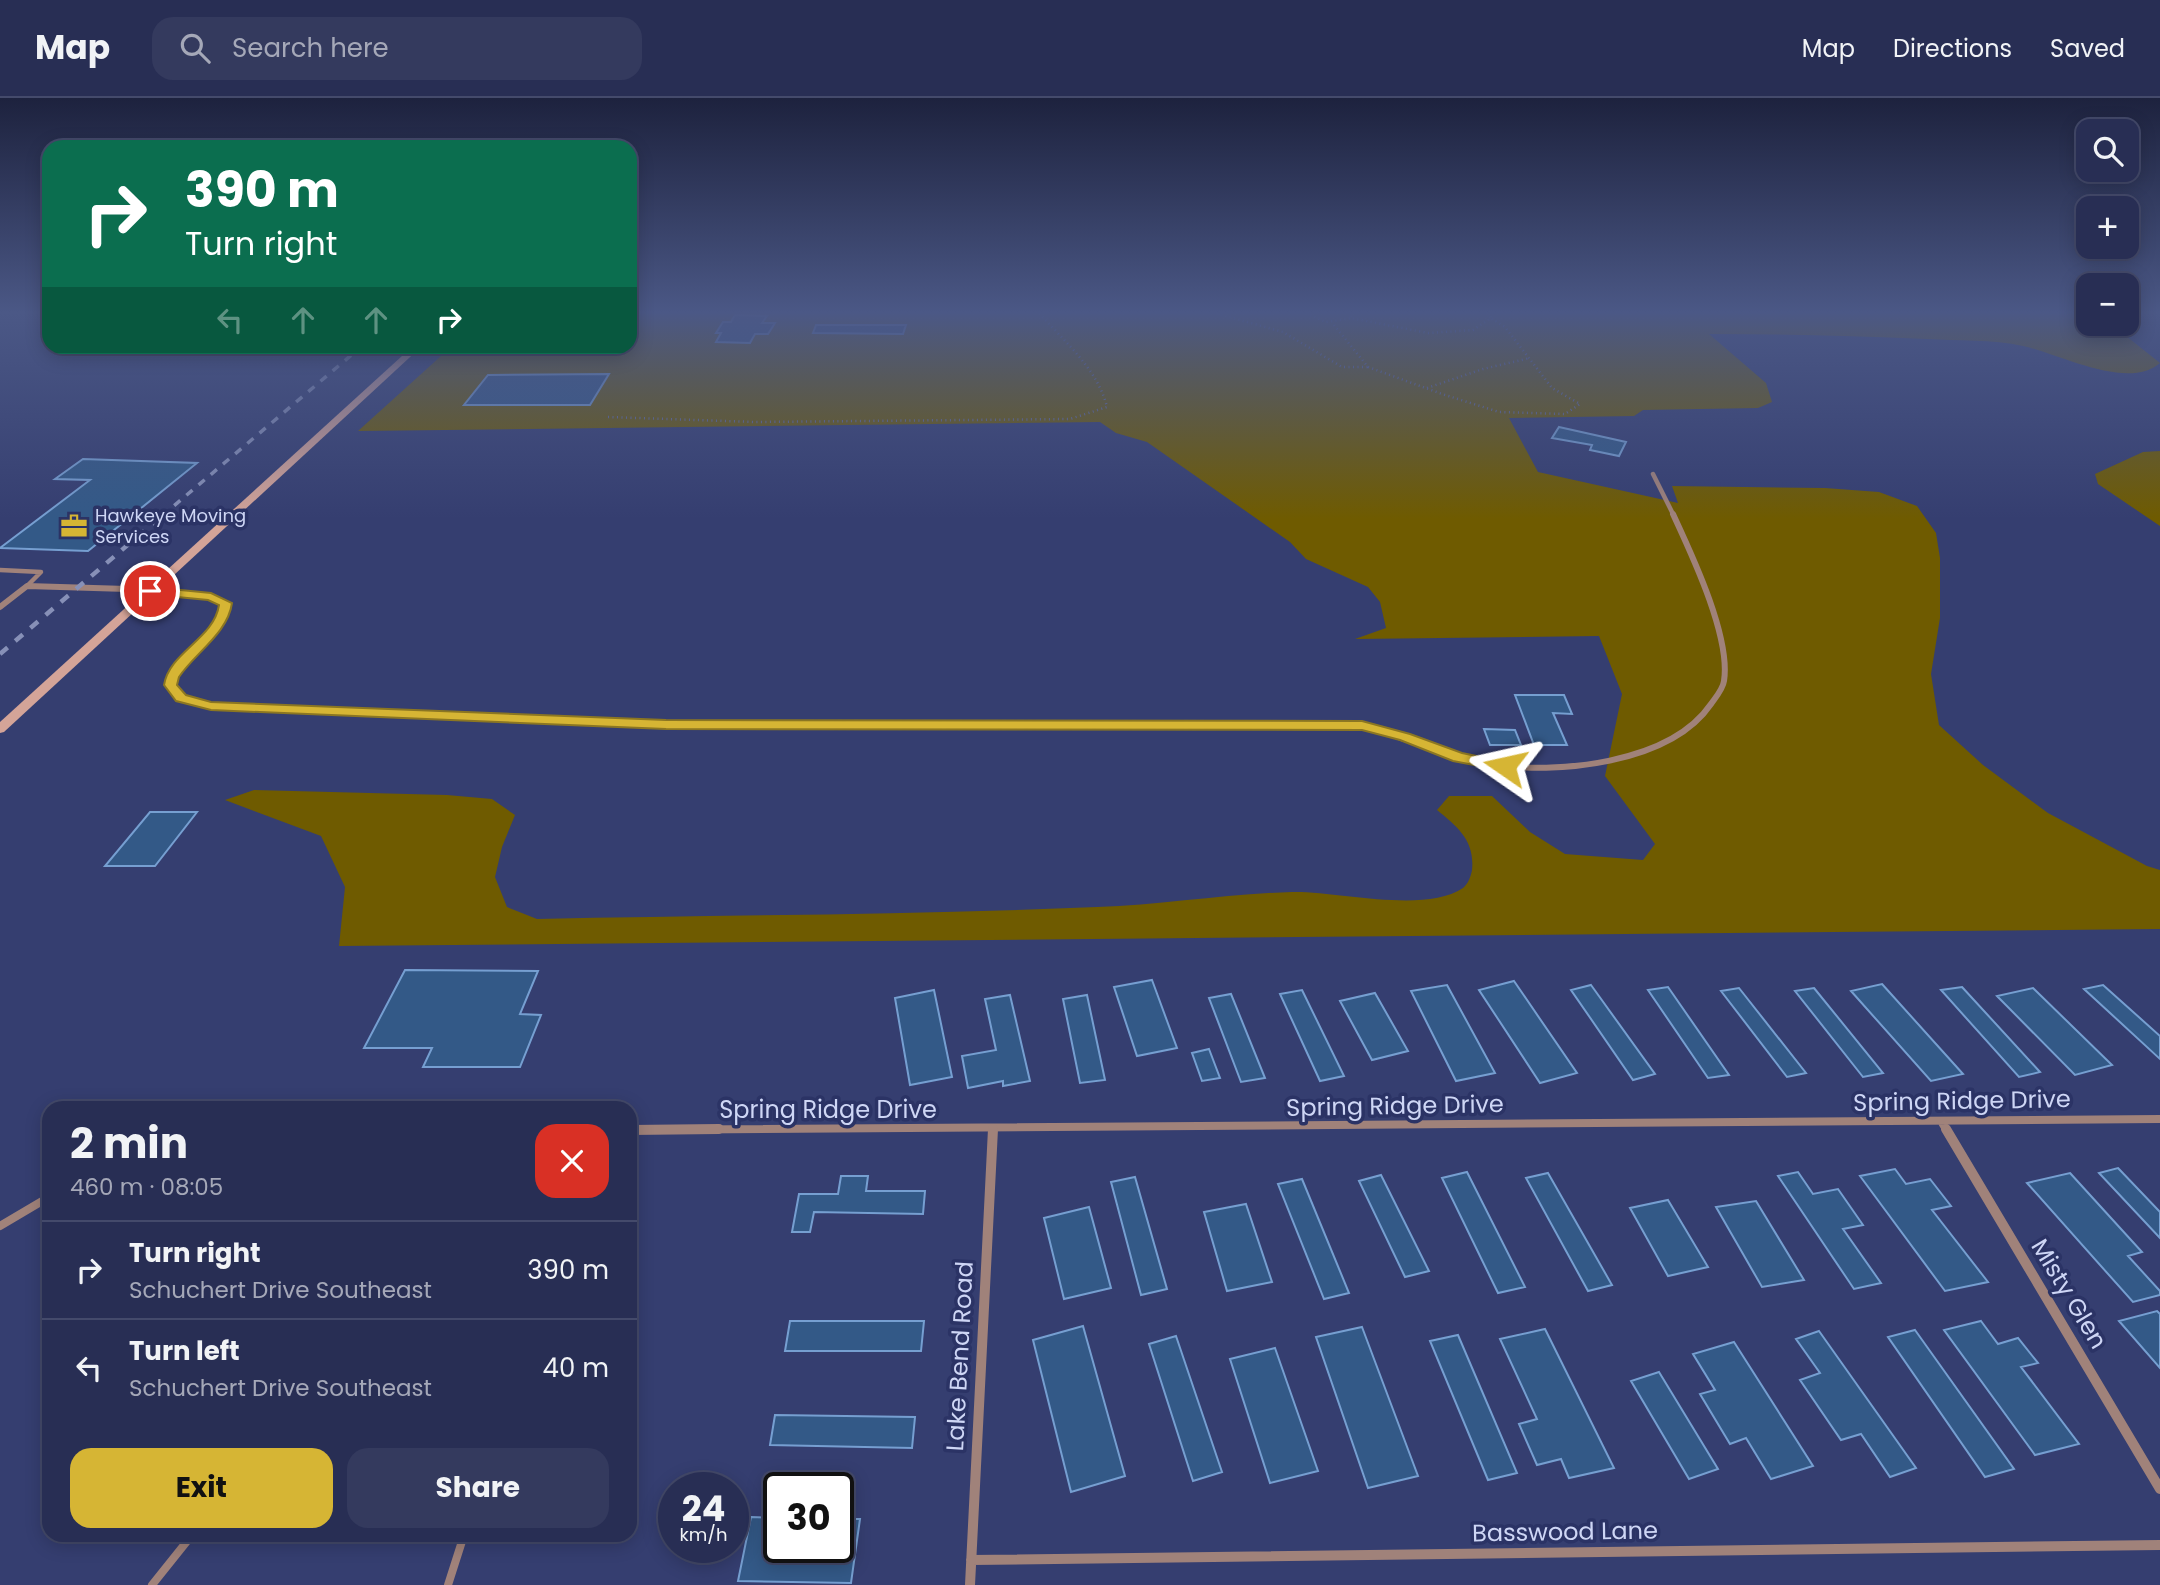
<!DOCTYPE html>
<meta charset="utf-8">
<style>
body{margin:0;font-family:Poppins,sans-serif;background:#343a5e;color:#f1f3f6;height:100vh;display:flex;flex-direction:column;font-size:26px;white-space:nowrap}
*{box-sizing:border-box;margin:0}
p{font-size:23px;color:#a5a8b8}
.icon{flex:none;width:38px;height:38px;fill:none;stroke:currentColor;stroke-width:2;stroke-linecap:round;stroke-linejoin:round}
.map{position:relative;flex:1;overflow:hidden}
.side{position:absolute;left:42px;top:1003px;width:595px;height:441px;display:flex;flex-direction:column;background:#282e54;border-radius:21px;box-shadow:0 4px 18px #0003,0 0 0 2px #444a6b}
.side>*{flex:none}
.hud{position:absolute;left:42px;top:42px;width:595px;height:214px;border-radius:21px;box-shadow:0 4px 18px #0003,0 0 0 2px #444a6b;background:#0b6e4f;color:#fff;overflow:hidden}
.buttons{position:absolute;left:2076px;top:21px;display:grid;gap:14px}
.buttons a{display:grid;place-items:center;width:63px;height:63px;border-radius:14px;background:#282e54;box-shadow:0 4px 18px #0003,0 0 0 2px #444a6b;font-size:35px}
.speed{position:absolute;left:658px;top:1374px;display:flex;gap:14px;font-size:35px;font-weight:700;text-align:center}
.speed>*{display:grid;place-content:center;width:91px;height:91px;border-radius:50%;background:#282e54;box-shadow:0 4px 18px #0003,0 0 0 2px #444a6b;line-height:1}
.speed small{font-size:18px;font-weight:400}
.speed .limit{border:4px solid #111;border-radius:10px;background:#fff;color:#111}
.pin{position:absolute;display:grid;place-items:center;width:60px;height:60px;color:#fff;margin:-30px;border:4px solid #fff;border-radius:50%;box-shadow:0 2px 7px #0007}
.me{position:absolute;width:77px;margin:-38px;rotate:281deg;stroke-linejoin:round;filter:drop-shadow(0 0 5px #0008)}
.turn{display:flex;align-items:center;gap:24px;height:147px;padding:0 28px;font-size:32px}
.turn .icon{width:91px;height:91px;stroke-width:2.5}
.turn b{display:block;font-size:49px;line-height:60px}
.lanes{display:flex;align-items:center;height:66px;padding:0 28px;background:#0003;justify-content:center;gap:35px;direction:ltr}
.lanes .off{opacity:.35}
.round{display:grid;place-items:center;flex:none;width:74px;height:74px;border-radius:21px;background:#343a5e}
.head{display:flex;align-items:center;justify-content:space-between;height:119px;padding:0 28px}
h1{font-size:42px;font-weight:700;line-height:52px}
.primary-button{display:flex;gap:14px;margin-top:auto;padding:14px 28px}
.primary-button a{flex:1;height:80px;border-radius:21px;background:#d6b534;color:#111;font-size:28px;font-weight:700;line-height:80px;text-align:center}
.primary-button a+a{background:#343a5e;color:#f1f3f6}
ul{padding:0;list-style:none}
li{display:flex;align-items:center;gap:21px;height:98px;padding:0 28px;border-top:2px solid #444a6b}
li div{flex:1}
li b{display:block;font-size:26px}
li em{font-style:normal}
header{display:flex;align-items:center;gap:42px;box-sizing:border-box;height:98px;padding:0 35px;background:#282e54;border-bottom:2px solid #444a6b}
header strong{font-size:33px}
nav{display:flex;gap:38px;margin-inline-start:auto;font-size:24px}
.search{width:490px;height:63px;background:#343a5e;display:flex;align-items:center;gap:18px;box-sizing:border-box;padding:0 24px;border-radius:21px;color:#a5a8b8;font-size:26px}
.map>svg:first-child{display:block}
</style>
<header>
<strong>Map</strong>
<div class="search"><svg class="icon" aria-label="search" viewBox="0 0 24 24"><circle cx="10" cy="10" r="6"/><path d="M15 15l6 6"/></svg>Search here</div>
<nav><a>Map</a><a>Directions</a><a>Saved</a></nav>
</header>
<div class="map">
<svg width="2160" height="1487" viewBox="0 0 2160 1487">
<rect width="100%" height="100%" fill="#353e70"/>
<path fill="#6f5b00" d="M630 213H2088V226H2111L2160 265C2128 293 2060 256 2023 248 1992 241 1959 243 1927 241 1854 238 1782 236 1709 236L1766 285 1772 304 1758 310 1643 312 1634 318 1509 320 1538 374 1678 405 1672 388 1825 390 1879 394 1917 408 1936 435 1940 460V520L1931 576 1939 627 1983 667 2048 715 2147 768 2160 772V831L339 848 345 789 321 738 225 702 254 692 447 697 492 701 515 717 502 749 495 779 507 809 537 821C724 817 911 817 1097 809 1162 807 1226 796 1292 794 1339 793 1424 816 1463 790 1468 786 1471 778 1472 772 1475 743 1458 729 1437 712L1449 698H1492L1530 734 1565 756 1643 762 1655 746 1605 678 1622 596 1599 538 1355 541 1386 530 1380 504 1368 489 1306 461 1290 444 1147 344 1116 335 1100 324 358 333 451 249 630 248Z
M2160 353V428L2098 386 2095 376 2143 354Z"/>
<path fill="#335987" stroke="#769fd1" stroke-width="2" d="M735 217 767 218 762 225H775L768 236H755L750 245 716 244 721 235H716L723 224H731Z
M816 227H906L903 236 813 235Z
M609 276 590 307H464L488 277Z
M1559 329 1626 344 1619 358 1590 352 1592 347 1552 340Z
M83 361 197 365 88 453 0 450 90 382 55 381Z
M1515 597H1564L1572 616 1553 615 1567 647H1534Z
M1484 631 1515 632 1521 647H1490Z
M150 714H197L155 768H105Z
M405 872 538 873 520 916 541 917 520 969H423L432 950H364Z
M1152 882 1177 950 1137 958 1114 889Z
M1514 883 1577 975 1540 985 1479 892Z
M1882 886 1963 976 1931 983 1851 893Z
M1447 887 1495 975 1456 983 1411 893Z
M1591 887 1655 976 1633 982 1571 892Z
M2103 887 2160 938V961L2084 891Z
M1668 889 1729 977 1708 980 1648 892Z
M1962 889 2040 974 2019 979 1941 892Z
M1739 890 1806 975 1787 979 1721 893Z
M1814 890 1883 975 1863 979 1795 893Z
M2033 890 2112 967 2075 977 1997 898Z
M934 892 952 979 910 987 895 900Z
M1302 892 1344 978 1320 983 1280 896Z
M1375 895 1408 953 1372 962 1340 903Z
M1231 896 1265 980 1241 984 1209 900Z
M1010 897 1030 983 1003 988V983L968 990 962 958 996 952 985 901Z
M1087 897 1105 982 1080 985 1063 901Z
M1209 951 1220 980 1202 983 1192 955Z
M2118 1070 2160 1114V1140L2099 1075Z
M1895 1071 1906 1086 1930 1081 1951 1108 1932 1112 1988 1184 1945 1193 1860 1078Z
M1467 1074 1525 1189 1498 1195 1442 1080Z
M1798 1074 1813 1096 1838 1091 1863 1127 1843 1131 1881 1185 1854 1191 1778 1078Z
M1548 1075 1612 1187 1588 1193 1526 1080Z
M2070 1075 2142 1154 2128 1158 2160 1193V1197L2133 1204 2027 1085Z
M1381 1077 1429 1173 1405 1179 1359 1083Z
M841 1078H868L866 1093H925L923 1116 814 1114 810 1134H792L799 1096H838Z
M1135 1079 1167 1191 1141 1197 1111 1084Z
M1302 1081 1349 1195 1324 1201 1278 1086Z
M1668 1102 1708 1169 1668 1178 1630 1110Z
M1756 1103 1804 1182 1762 1189 1716 1109Z
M1246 1106 1272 1184 1227 1193 1204 1114Z
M1089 1109 1111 1190 1064 1201 1044 1120Z
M2157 1213 2160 1216V1270L2119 1223Z
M790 1223H924L921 1253H785Z
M1981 1223 1998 1246 2018 1240 2038 1265 2021 1269 2079 1346 2035 1357 1944 1232Z
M1083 1228 1125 1378 1071 1394 1033 1242Z
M1362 1229 1418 1378 1368 1390 1316 1239Z
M1545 1231 1614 1370 1569 1380 1561 1361 1537 1367 1519 1326 1537 1321 1500 1241Z
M1915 1232 2014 1371 1985 1379 1888 1239Z
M1819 1233 1916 1370 1890 1379 1861 1336 1841 1342 1800 1282 1820 1275 1796 1241Z
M1458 1237 1517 1375 1488 1382 1430 1243Z
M1176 1238 1222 1374 1193 1383 1149 1246Z
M1734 1244 1813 1368 1771 1381 1746 1340 1730 1346 1700 1296 1715 1292 1693 1256Z
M1275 1250 1318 1373 1270 1385 1230 1261Z
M1659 1274 1718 1371 1689 1381 1631 1283Z
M775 1317 915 1319 912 1350 770 1347Z
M751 1419 779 1420V1449H838V1421H860L851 1485 738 1483Z"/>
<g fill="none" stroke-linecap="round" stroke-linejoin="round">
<path stroke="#656d99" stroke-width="2.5" stroke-dasharray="1 3.5" stroke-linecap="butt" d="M1208 213 1283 234 1342 269H1368
M1302 213 1326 224 1351 220
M1350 213 1351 220 1428 235 1473 232 1491 220 1485 213
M1334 227 1368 269 1442 296 1499 314 1565 316 1580 306 1552 290 1505 229 1491 220
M1427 290 1483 271 1530 260
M608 319 755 324 1070 321 1107 309C1098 271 1062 241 1037 213"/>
<path stroke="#a0827a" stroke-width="4.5" d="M0 472 41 474 27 488"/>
<path stroke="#a0827a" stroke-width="8" d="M0 1128 49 1099
M152 1487 192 1437
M448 1487 464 1437"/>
<path stroke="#a0827a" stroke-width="4.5" d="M1653 376 1674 418"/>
<path stroke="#a0827a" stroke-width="6" d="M0 509 27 488 160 492 209 499 225 505C221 540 182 555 170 587L181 600 211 608 666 626 1362 627C1404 639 1446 659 1489 666 1556 677 1670 666 1711 606 1716 599 1723 591 1724 583 1731 539 1692 457 1673 416"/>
<path stroke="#a0827a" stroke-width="8" d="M1941 1023 1947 1033
M630 1032 2160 1021"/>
<path stroke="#a0827a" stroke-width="10" d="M1946 1031 2160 1391
M630 1032 719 1031
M971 1462 2160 1447
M970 1487 993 1031"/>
<path fill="#d4a498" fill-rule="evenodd" d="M413 248H422L4 634 0 635V624Z"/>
<path stroke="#8790b7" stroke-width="3.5" stroke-dasharray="8 8" stroke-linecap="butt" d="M162 418 362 248"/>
<path stroke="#8790b7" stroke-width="4.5" stroke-dasharray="10 10" stroke-linecap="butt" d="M0 556 164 416"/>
</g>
<linearGradient id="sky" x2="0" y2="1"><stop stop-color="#1d223e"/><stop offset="0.51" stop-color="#4b5886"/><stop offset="1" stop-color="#4b5886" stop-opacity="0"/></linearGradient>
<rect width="2160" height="421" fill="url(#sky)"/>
<path fill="#d6b534" stroke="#8b7622" stroke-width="2" d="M150 489 211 495 232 505C228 535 195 555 179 579L177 587 186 597 211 604 666 622 1362 623 1410 636 1462 655 1510 665 1512 668 1505 673 1453 663 1400 642 1362 632 666 631 211 612 176 603 164 587C169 554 214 541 219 507L208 502 146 496 144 493Z"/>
<defs>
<symbol id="office-bare" viewBox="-9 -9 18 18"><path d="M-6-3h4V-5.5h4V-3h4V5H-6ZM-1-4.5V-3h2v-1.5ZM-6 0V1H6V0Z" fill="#d6b534" stroke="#2b3365" stroke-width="2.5" paint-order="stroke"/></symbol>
</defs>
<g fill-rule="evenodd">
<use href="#office-bare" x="55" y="409" width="38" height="38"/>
</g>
<g text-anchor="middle" stroke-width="7" stroke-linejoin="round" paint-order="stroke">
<g font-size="18" fill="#ced6f5" stroke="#2b3365" text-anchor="start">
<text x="95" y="424">Hawkeye Moving<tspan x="95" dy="21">Services</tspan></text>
</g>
<g font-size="24" fill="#ced6f5" stroke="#2b3365">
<text transform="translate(1962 1003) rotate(-1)" y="8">Spring Ridge Drive</text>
<text transform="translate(1395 1008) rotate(-1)" y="8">Spring Ridge Drive</text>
<text x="828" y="1020">Spring Ridge Drive</text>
<text transform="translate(2069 1196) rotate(59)" y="8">Misty Glen</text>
<text transform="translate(960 1258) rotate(-87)" y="8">Lake Bend Road</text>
<text transform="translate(1565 1434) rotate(-1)" y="8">Basswood Lane</text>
</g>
</g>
</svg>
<div class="buttons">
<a><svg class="icon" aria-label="search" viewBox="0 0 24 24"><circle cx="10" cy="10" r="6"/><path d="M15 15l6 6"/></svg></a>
<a>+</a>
<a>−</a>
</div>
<div class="speed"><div>24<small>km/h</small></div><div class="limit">30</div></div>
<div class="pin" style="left:150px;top:493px;background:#d93025"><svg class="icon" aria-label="arrive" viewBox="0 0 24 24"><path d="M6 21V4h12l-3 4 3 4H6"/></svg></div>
<svg class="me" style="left:1505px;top:668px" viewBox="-20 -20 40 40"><path d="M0-17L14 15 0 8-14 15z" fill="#d6b534" stroke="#fff" stroke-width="4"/></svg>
<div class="hud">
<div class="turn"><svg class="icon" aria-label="right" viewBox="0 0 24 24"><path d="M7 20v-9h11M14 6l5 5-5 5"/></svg><div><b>390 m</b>Turn right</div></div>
<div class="lanes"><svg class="icon off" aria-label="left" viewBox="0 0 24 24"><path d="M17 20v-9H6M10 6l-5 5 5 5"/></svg><svg class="icon off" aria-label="ahead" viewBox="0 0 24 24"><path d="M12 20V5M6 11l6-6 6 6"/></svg><svg class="icon off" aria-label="ahead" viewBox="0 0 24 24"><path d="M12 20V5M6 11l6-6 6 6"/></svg><svg class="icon" aria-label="right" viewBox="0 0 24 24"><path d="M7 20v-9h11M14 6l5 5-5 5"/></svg></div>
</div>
<section class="side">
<div class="head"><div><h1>2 min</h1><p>460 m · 08:05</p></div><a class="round" style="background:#d93025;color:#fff"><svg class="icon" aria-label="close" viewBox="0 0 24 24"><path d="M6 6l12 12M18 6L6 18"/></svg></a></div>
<ul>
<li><svg class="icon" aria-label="right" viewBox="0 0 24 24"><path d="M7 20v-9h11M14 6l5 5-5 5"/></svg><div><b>Turn right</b><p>Schuchert Drive Southeast</p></div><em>390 m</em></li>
<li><svg class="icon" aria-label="left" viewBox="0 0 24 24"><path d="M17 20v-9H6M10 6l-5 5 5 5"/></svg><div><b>Turn left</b><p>Schuchert Drive Southeast</p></div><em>40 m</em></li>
</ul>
<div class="primary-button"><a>Exit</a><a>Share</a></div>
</section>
</div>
